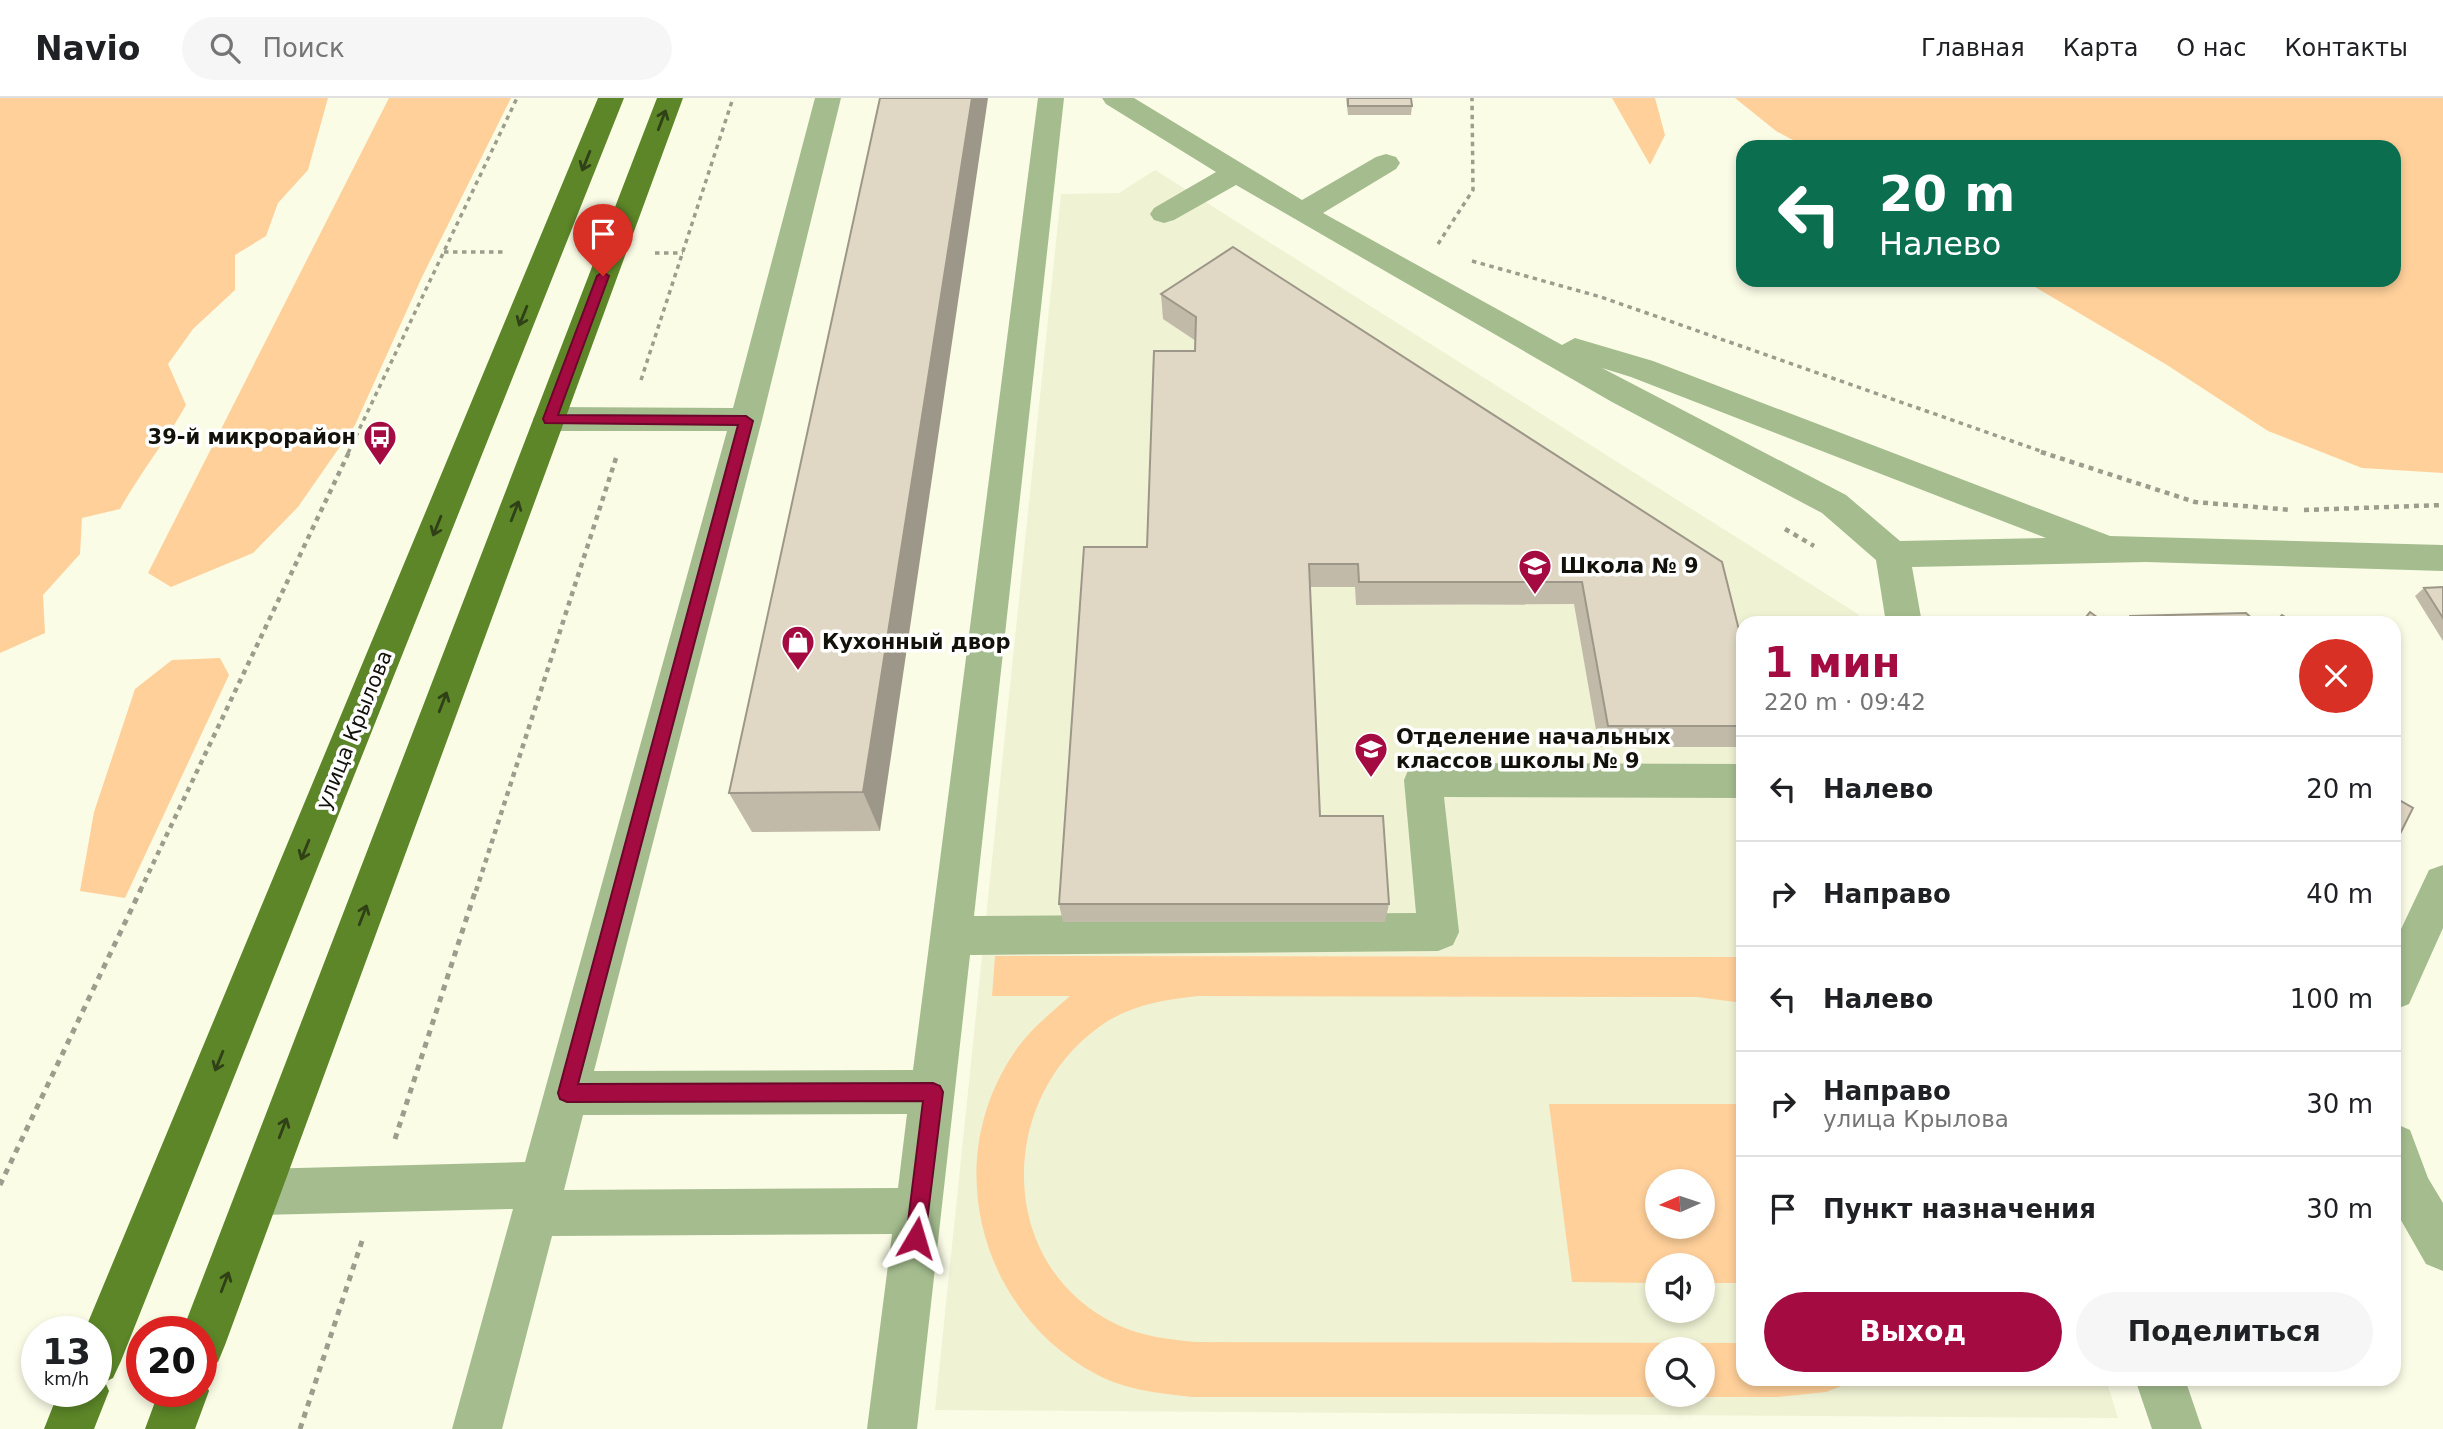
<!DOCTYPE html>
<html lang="ru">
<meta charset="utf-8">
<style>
body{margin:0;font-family:"DejaVu Sans",sans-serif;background:#f6f6f6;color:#202124;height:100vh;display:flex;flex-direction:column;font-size:26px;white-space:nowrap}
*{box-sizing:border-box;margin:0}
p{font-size:23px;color:#757577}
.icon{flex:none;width:38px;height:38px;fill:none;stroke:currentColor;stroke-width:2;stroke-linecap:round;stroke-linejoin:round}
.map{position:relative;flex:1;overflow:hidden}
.sheet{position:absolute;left:1736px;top:518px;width:665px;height:770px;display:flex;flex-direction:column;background:#fff;border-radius:21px;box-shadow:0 4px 10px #0003}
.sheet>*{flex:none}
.banner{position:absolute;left:1736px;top:42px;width:665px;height:147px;border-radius:21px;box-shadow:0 4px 10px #0003;background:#0b6e4f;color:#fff;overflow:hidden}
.needle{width:46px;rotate:267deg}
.fabs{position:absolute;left:1645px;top:1071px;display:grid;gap:14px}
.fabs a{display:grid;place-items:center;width:70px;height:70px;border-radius:50%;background:#fff;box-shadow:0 4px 10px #0003;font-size:35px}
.speed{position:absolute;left:21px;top:1218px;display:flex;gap:14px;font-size:35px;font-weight:700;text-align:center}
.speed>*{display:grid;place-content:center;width:91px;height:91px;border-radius:50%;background:#fff;box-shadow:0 4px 10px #0003;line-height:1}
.speed small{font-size:18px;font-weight:400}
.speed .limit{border:10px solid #d22;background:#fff;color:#111}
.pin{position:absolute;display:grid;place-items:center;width:60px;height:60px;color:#fff;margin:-72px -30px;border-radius:50% 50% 50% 0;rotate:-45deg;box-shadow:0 0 7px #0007}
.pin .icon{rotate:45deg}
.me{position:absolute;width:77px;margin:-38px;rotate:7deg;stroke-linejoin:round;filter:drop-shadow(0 0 5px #0008)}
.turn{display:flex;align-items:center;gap:24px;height:147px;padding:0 28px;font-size:32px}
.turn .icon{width:91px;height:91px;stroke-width:2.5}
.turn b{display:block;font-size:49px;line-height:60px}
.round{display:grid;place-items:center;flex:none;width:74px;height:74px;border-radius:37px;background:#f6f6f6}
.summary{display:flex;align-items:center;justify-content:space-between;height:119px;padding:0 28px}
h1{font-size:42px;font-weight:600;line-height:52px;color:#a40b40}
.button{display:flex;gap:14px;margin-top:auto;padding:14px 28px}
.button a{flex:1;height:80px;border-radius:42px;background:#a40b40;color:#fff;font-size:28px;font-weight:600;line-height:80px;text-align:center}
.button a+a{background:#f6f6f6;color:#202124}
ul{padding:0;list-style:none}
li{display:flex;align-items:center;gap:21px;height:105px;padding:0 28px;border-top:2px solid #e0e0e0}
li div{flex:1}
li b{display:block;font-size:26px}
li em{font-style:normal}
header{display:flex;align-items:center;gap:42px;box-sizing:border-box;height:98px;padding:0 35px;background:#fff;border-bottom:2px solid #e0e0e0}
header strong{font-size:33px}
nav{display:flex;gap:38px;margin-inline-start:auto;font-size:24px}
.search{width:490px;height:63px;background:#f6f6f6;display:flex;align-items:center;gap:18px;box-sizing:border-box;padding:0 24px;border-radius:38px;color:#757577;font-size:26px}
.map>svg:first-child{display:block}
</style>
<header>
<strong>Navio</strong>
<div class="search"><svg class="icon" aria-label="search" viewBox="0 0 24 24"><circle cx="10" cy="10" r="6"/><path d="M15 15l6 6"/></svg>Поиск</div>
<nav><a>Главная</a><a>Карта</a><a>О нас</a><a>Контакты</a></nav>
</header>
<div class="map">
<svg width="2443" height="1331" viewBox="0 0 2443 1331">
<rect width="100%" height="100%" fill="#fafce6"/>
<path fill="#f0f2d4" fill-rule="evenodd" d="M1155 72 1858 516 1861 525H1743V1281H2106L2118 1320 935 1312 1061 96 1119 95ZM1657 1083H1703V1129H1657ZM1657 1167H1703V1213H1657ZM1657 1251H1703V1297H1657Z"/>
<path fill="#ffd09a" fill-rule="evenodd" d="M0 0H328L308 72 278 105 266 138 235 157V192L193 231 168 266 186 307C166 343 140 375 120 411L82 420 80 456 43 497 45 535 0 555Z
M389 0H511L422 179 355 327 298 409 253 455 171 489 148 475Z
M1612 0H1655L1665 37 1650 67Z
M1735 0H2443V375L2362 370 2268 333 2167 267 2023 182H2394V49H1806L1776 33Z
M220 560 229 577 125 800 80 793 94 714 135 591 172 562Z
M995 858 1743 859V905L1697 899 1199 898C1163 902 1129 907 1099 929 996 1003 996 1170 1118 1227 1143 1239 1169 1241 1195 1244L1743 1245V1281H1860L1826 1294 1778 1299H1192C1158 1295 1124 1292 1094 1275 980 1213 940 1064 1014 955 1029 932 1050 916 1070 898H992ZM1703 1251V1297H1657V1251Z
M1549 1006H1743V1185H1703V1167H1657V1185L1572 1184ZM1703 1083V1129H1657V1083Z"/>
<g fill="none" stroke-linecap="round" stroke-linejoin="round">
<path stroke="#9c9d8d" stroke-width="3.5" stroke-dasharray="4.5 4.5" stroke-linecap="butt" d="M1438 146 1473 92 1472 0
M444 154H503
M655 155H683
M1472 163 1601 199 2046 355
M641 282 733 0
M348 355 517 0"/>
<path stroke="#9c9d8d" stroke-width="4.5" stroke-dasharray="5 5" stroke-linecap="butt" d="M2041 354 2195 404 2292 412
M2304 412 2443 407
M1785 431 1814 448
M140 793 349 354
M476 793 616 360"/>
<path stroke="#9c9d8d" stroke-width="5" stroke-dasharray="6 6" stroke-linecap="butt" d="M395 1041 476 791
M0 1087 141 791
M300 1331 362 1143"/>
<path fill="#a4bc8e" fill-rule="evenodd" d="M815 0H841L762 322 594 973 913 972 1038 0H1064L974 818 1416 815 1404 682 1409 670 1423 665 1743 666V700L1444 699 1459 834 1453 847 1438 853 970 857 917 1331H867L892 1136 552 1138 502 1331H452L513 1111 260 1117 244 1110 237 1094 244 1078 260 1071 525 1064 727 333H549L538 329 533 321 538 313 549 309 733 310ZM907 1016 898 1090 564 1092 583 1017Z
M1102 0H1134L1302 102 1376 59 1386 56 1396 59 1400 65 1396 71 1323 115 1562 247 1575 240 1653 263 2110 438 2443 447V473L2146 464 1912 469 1922 525H1886L1876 462 1822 415 1612 304 1236 87 1174 122 1164 125 1154 122 1150 116 1154 110 1216 74 1106 6ZM1602 270 1631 279 2046 440 1900 443 1846 397Z
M2443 767V830L2409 906 2394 912V846L2429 772Z
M2394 1025 2410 1032 2428 1080 2443 1105V1173L2426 1166 2394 1110Z
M2135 1281H2185L2202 1331H2152Z"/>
<path fill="#5c8628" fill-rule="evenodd" d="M598 0H624L121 1263 113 1280 105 1284 109 1293 94 1331H44L59 1293H96V1234H84Z
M657 0H683L225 1247 218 1264 201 1271V1234H182Z
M202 1275 209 1293 195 1331H145L159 1293H201Z"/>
</g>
<path fill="#c1baa9" d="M880 0V733L752 734 729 695Z
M1346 0H1411L1412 8 1411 17H1348Z
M1161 196 1743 548V649H1599L1574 506 1356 507 1355 489H1310L1320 718 1389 806 1385 824H1063L1059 806 1195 253 1196 243 1163 221Z
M2443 489V543L2415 498 2424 490Z
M2394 699 2400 736 2394 740Z"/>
<path fill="#9d9789" d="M972 0H988L880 733 863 694Z"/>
<path fill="#e0d8c4" stroke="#9d9789" stroke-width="2" d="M880 0H972L863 694 729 695Z
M1348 0H1411L1412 8H1348Z
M1233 149 1722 464 1743 548V628H1608L1582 484H1359L1358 466H1309L1320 718H1383L1389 806H1059L1084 449H1147L1154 253H1195L1196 219 1161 196Z
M2443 489V520L2424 490Z
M2090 514 2105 525H2081Z
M2246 515 2257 525H2128L2130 518Z
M2282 517 2295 525H2274Z
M2394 699 2413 710 2400 736 2394 733Z"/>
<defs><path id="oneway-shaft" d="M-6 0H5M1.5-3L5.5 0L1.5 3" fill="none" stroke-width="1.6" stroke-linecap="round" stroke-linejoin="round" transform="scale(1.75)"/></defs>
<g stroke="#304017">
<use href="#oneway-shaft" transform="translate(662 22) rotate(-69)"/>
<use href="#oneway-shaft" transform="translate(586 63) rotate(112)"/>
<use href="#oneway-shaft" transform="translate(523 218) rotate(112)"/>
<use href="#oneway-shaft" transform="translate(515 413) rotate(-69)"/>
<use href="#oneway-shaft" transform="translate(437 428) rotate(112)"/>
<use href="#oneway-shaft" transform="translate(443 604) rotate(-69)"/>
<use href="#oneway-shaft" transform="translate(305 752) rotate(112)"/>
<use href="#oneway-shaft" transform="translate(363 817) rotate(-69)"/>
<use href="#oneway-shaft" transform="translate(219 963) rotate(112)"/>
<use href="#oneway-shaft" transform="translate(283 1030) rotate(-69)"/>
<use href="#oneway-shaft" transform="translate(225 1184) rotate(-69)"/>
</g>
<path fill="#a40b40" stroke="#6b072a" stroke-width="2" d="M603 174 609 178 558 317 746 318 753 323 578 986 933 985 940 988 943 994 925 1140 922 1147 916 1150 909 1147 906 1140 923 1003 567 1004 560 1001 558 995 738 327 545 325 543 321 597 178Z"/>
<defs>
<symbol id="bus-pin" viewBox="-11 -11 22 30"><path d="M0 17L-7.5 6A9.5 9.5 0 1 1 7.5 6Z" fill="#a40b40" stroke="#fff"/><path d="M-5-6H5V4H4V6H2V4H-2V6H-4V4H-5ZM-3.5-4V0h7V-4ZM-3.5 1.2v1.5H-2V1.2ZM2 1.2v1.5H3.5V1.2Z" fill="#fff"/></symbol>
<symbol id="school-pin" viewBox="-11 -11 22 30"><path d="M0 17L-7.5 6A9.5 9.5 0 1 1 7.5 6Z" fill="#a40b40" stroke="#fff"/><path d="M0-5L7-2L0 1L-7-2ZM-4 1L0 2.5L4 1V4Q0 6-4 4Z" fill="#fff"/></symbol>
<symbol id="shop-pin" viewBox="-11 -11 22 30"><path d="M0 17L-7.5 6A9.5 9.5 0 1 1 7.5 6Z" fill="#a40b40" stroke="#fff"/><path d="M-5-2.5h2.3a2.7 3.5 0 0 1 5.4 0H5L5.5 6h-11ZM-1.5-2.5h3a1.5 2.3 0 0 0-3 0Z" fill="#fff"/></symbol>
</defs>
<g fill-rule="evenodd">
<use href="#bus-pin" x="361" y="320" width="38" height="52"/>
<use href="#school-pin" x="1516" y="449" width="38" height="52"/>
<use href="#shop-pin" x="779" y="525" width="38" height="52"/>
<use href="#school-pin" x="1352" y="632" width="38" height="52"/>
</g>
<g text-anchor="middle" stroke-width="7" stroke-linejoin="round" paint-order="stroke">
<g font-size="21" font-weight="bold" fill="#12120b" stroke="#fff" text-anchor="start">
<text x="356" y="346" text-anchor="end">39-й микрорайон</text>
<text x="1560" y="475">Школа № 9</text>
<text x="822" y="551">Кухонный двор</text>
<text x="1396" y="646">Отделение начальных<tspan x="1396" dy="24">классов школы № 9</tspan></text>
</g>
<g font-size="21" fill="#12120b" stroke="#fff">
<text transform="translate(354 632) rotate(-68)" y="7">улица Крылова</text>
</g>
</g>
</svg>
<div class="fabs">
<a><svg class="needle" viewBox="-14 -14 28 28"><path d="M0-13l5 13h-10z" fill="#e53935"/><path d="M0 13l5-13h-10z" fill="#757577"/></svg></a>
<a><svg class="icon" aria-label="sound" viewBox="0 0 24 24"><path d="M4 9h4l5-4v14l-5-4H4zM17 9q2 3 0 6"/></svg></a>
<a><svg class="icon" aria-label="search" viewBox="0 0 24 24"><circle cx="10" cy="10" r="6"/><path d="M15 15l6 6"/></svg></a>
</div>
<div class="speed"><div>13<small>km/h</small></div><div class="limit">20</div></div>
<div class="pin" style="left:603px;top:178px;background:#d93025"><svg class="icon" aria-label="arrive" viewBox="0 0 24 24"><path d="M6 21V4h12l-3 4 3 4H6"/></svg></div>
<svg class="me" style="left:916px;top:1140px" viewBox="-20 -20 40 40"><path d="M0-17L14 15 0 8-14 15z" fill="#a40b40" stroke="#fff" stroke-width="4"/></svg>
<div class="banner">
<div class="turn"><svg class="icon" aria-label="left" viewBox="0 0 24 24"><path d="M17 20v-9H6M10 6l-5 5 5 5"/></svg><div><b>20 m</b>Налево</div></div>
</div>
<section class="sheet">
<div class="summary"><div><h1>1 мин</h1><p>220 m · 09:42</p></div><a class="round" style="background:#d93025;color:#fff"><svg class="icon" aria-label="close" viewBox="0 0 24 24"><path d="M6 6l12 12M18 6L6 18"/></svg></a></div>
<ul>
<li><svg class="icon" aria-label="left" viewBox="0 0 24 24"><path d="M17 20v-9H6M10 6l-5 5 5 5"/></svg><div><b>Налево</b></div><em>20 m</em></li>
<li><svg class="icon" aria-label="right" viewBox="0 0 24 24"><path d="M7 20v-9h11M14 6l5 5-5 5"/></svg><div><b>Направо</b></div><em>40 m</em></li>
<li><svg class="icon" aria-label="left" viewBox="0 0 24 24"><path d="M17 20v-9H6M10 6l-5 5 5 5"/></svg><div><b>Налево</b></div><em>100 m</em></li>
<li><svg class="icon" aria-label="right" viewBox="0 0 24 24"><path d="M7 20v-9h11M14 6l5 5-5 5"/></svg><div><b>Направо</b><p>улица Крылова</p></div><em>30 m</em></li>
<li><svg class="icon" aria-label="arrive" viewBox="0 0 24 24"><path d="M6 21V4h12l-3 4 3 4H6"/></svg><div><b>Пункт назначения</b></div><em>30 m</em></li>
</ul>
<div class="button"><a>Выход</a><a>Поделиться</a></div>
</section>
</div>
